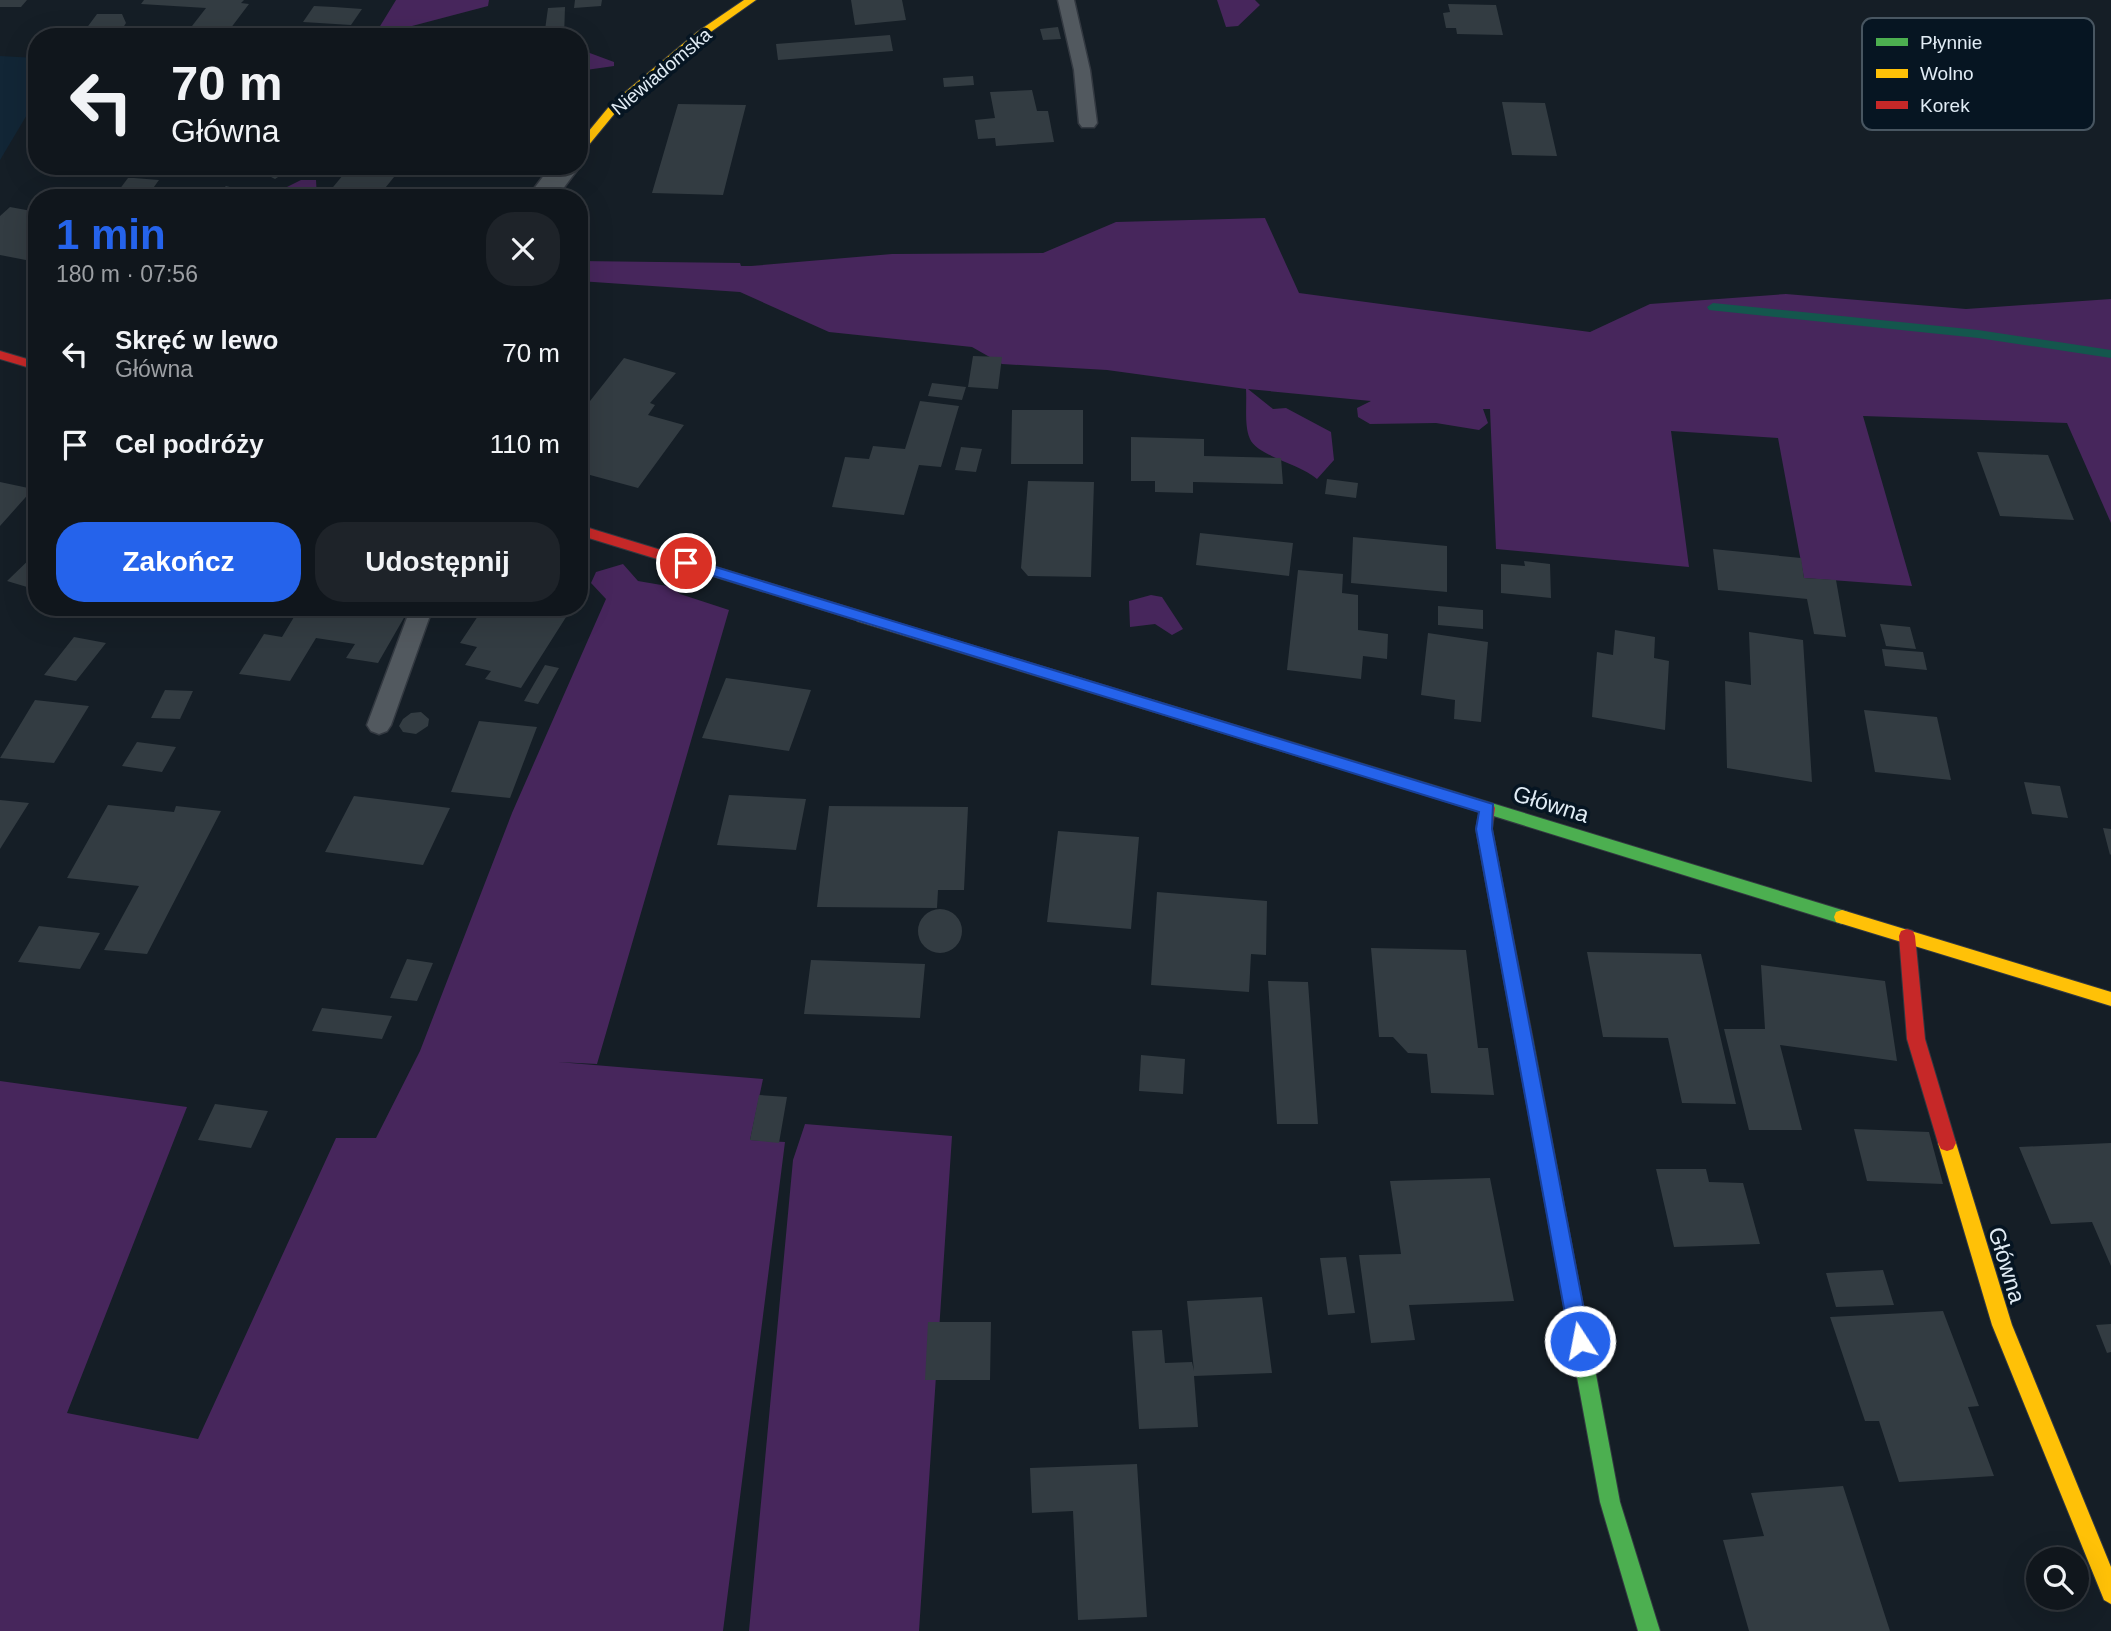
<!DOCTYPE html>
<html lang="pl">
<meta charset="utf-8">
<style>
body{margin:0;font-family:Arial,sans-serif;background:#1e2329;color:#f1f3f6;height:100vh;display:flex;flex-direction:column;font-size:26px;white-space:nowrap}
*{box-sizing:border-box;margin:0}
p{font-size:23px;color:#9c9fa3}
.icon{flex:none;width:38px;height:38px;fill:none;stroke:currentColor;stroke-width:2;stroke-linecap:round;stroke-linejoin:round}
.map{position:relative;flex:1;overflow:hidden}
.panel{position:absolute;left:28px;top:189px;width:560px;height:427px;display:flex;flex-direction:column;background:#10161c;border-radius:28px;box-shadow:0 7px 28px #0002,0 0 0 2px #30353b}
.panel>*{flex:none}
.top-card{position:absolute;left:28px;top:28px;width:560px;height:147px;border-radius:28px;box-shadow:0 7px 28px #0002,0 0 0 2px #30353b;background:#10161c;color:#f1f3f6;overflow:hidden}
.buttons{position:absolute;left:2026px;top:1547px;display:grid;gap:14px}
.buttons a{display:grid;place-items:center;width:63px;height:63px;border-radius:50%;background:#10161c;box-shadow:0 7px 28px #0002,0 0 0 2px #30353b;font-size:35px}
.pin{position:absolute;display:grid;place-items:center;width:60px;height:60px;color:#fff;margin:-30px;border:4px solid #fff;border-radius:50%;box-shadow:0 2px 7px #0007}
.me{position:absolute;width:77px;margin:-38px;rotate:349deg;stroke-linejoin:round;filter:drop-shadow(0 0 5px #0008)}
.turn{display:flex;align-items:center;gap:24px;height:147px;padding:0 28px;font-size:32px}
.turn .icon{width:91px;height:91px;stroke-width:2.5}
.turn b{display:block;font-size:49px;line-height:60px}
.round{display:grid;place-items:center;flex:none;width:74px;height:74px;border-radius:28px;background:#1e2329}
.headline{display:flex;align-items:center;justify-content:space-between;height:119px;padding:0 28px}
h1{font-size:42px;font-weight:800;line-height:52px;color:#2563eb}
.action{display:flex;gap:14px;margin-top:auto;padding:14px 28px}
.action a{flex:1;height:80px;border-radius:28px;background:#2563eb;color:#fff;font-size:28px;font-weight:800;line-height:80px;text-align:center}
.action a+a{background:#1e2329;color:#f1f3f6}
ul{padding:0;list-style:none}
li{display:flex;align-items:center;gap:21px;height:91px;padding:0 28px}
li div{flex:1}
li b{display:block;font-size:26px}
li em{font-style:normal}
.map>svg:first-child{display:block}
</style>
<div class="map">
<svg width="2111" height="1631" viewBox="0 0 2111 1631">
<rect width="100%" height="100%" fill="#151e26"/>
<path fill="#122636" d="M0 56 37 58V98L0 160Z"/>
<path fill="#47265c" d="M396 0H489L488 6 374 36Z
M1217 0H1255L1260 5 1238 26 1226 27Z
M579 49 614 62V66L579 71Z
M301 180H316L317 198H265Z
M1265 218 1299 293 1590 332 1650 304 1786 294 1966 309 2111 299V523L2067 423 1863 416 1912 586 1804 578 1778 438 1671 431 1689 567 1496 549 1490 409H1483L1488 423 1479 430 1436 423 1370 424 1358 417 1357 408 1371 401 1248 389 1273 409 1286 408 1331 432 1334 460 1317 479C1301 464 1257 456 1250 439 1244 426 1247 404 1246 389L1107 370 1002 364 972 347 829 332 740 292 579 281V261L740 263 741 266H751L892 254 1043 253 1116 222Z
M623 564 638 581 673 587 680 594 729 610 597 1064 558 1062 763 1079 750 1140 785 1142 723 1631H0V1081L187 1107 67 1413 198 1439 336 1138H376L420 1051 512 813 606 599 591 583 596 572Z
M1151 595 1162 597 1183 629 1172 635 1155 624 1130 627 1129 601Z
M805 1124 952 1136 919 1631H749L793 1160Z"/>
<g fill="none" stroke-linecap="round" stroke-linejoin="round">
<path fill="#14564d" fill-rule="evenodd" d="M1713 303 1978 330 2111 350V358L1978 338 1709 310 1707 307Z"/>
</g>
<path fill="#333c42" d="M0 0H27L21 7H0Z
M144 0H244L241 3 249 4 224 37H211L185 35 206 8 141 4Z
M575 0H602L601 6 574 8Z
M851 0H902L906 20 855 25Z
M1448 4 1496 5 1503 35 1457 34 1456 28H1446L1443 13 1450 12Z
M314 6 334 7 362 9 351 25 303 22Z
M565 7 564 37H544L548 8Z
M97 14H122L126 23 117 37H80Z
M1058 27 1061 39 1043 40 1040 29Z
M890 35 893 51 778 60 776 44Z
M973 76 974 85 944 87 943 78Z
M1032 90 1037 111H1048L1054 142 996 146 995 138 978 139 975 120 995 118 990 92Z
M1502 102 1545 103 1557 156 1512 155Z
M678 104 746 105 723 195 652 193Z
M249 166H295L275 179Z
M318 166H403L377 198H324L343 175 314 171Z
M128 178H134L159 180 146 198H113Z
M226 186 267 197V198H212Z
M10 207 37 212V255L31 261 0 255V216Z
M973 356 1002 357 998 389 968 387Z
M624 358 676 373 650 403 655 405 648 415 684 425 638 488 579 472V402L590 401Z
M932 383 966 387 962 400 928 396Z
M920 401 959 406 941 467 919 465 904 515 832 507 845 457 869 459 873 446 905 449Z
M1012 410H1083V464H1011Z
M1131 437 1204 439V456L1281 458 1283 484 1193 482V493L1155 492V481H1131Z
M961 447 982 449 976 472 955 470Z
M1977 452 2048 455 2074 520 2000 516Z
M1327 479 1358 483 1356 498 1325 494Z
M1028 481 1094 482 1091 577 1028 576 1021 568Z
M0 482 33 489 0 526Z
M1200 533 1293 543 1289 576 1196 565Z
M1353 537 1447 546V592L1351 583Z
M1713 549 1801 558 1804 578 1836 580 1846 637 1814 634 1807 599 1718 590Z
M37 552V590L7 581Z
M1524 561 1550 564 1551 598 1501 593V564L1525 566Z
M1298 570 1343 574 1342 593 1358 595V630L1388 634 1387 659 1363 656 1361 679 1287 670Z
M1438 606 1483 610V629L1438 625Z
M300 607H397L409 609 378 663 346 658 355 644 316 638 290 681 239 674 264 634 282 637Z
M484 607H537L568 614 521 688 485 679 491 671 465 665 477 647 460 643Z
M1880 624 1910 627 1916 649 1886 646Z
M1615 630 1655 637 1654 658 1669 661 1665 730 1592 717 1597 652 1613 655Z
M1749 632 1803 640 1812 782 1727 768 1725 681 1751 685Z
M1428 633 1488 642 1481 722 1454 719 1455 700 1421 695Z
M74 637 106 643 76 681 44 675Z
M1882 649 1923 652 1927 670 1885 666Z
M545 665 559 668 538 704 524 701Z
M726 678 811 690 789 751 702 738Z
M165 690 193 691 180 719 151 718Z
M35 700 89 706 54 763 0 758Z
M1864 710 1937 717 1951 780 1875 772Z
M421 712 429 719 428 726 416 734 403 732 399 726 403 719 411 713Z
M479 721 537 727 510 798 451 792Z
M137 742 176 747 162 772 122 766Z
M2024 782 2060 786 2068 818 2032 814Z
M729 795 806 799 796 850 717 845Z
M354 796 450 808 423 865 325 852Z
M0 800 29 803 0 849Z
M108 805 174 812 176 806 221 811 147 954 104 950 139 886 67 878Z
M829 806 968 807 964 890H938L937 908 817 907Z
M2103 828 2111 829V854L2110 855Z
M1058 831 1139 837 1131 929 1047 922Z
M1157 892 1267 901 1266 955 1251 954 1249 992 1151 985Z
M918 931a22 22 0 1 1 44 0a22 22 0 1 1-44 0Z
M39 926 100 933 80 969 18 962Z
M1371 948 1466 950 1478 1048H1488L1494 1095 1431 1093 1427 1054 1408 1053 1393 1037H1379Z
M1587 952 1701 954 1736 1104 1682 1103 1668 1038 1603 1037Z
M407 959 433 963 417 1001 390 998Z
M811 960 925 964 920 1018 804 1014Z
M1761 965 1885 981 1897 1061 1780 1045 1802 1130H1749L1724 1029H1765Z
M1268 981 1308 982 1318 1124H1277Z
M322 1008 392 1016 382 1039 312 1031Z
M1141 1055 1185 1059 1183 1094 1139 1091Z
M759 1095 787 1097 779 1143 750 1140Z
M215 1104 268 1111 251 1148 198 1140Z
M1854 1129 1929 1132 1943 1184 1867 1181Z
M2111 1143V1266L2092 1222 2051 1224 2019 1147Z
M1656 1169H1706L1709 1182 1743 1183 1760 1244 1674 1247Z
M1490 1178 1514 1301 1409 1305 1415 1340 1371 1343 1359 1255 1401 1254 1390 1181Z
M1346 1257 1355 1313 1328 1315 1320 1258Z
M1883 1270 1894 1305 1836 1307 1826 1273Z
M1262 1297 1272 1373 1194 1376 1198 1427 1139 1429 1132 1331 1162 1330 1165 1363 1192 1362 1194 1371 1187 1301Z
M1943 1311 1979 1406 1968 1407 1994 1476 1899 1482 1879 1421H1865L1830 1317Z
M928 1322H991L990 1380H925Z
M2111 1324V1352L2107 1353 2096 1325Z
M1137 1464 1147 1617 1078 1620 1073 1511 1032 1513 1030 1468Z
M1843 1486 1890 1631H1749L1723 1540 1764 1536 1751 1493Z"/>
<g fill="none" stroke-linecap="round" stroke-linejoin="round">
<defs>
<path id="lane" d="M1058 0H1074L1090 70 1097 123 1094 127H1082L1079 123 1074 70Z
M411 607H433L391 725 387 731 379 734 371 731 367 725Z"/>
<path id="street" d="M551 166H580L556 198H527Z"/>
<path id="fast" d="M1324 752 1842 910 1848 912 1850 917 1848 922 1842 924 1319 762 1316 758Z
M1524 1032 1530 1035 1533 1040 1620 1502 1660 1631H1638L1600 1502 1515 1040 1518 1035Z"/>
<path id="slow" d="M744 0H756L705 36 620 107 583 152 579 153V143L612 103 697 32Z
M862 612 1324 752 1332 758 1324 764 857 621 855 617 857 613Z
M1842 910 2111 992V1006L1836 922 1834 917 1836 912Z
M1947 1135 1953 1137 1956 1143 2012 1325 2111 1567V1604L2104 1600 1992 1325 1938 1143 1941 1137Z"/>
<path id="jam" d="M0 351 37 362V370L0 359Z
M579 525 867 613 869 617 862 622 579 535Z
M1487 802 1493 804 1495 808 1492 829 1533 1040 1530 1045 1524 1048 1518 1045 1515 1040 1476 829 1481 804Z
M1907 929 1913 931 1915 936 1925 1039 1956 1143 1953 1149 1947 1151 1941 1149 1938 1143 1907 1039 1899 936 1901 931Z"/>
</defs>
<use href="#lane" stroke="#333941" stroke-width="3"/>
<use href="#street" stroke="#333941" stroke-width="3"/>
<use href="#fast" stroke="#333941" stroke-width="2"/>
<use href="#slow" stroke="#333941" stroke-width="2"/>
<use href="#jam" stroke="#333941" stroke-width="2"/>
<use href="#lane" fill="#52595f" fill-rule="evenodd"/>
<use href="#street" fill="#52595f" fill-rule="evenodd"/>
<use href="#fast" fill="#4caf50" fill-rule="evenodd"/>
<use href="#slow" fill="#ffc107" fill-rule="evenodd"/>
<use href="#jam" fill="#c62828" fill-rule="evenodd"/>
</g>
<path fill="#2563eb" stroke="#184099" stroke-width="2" d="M686 558 1493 804 1492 829 1590 1341 1587 1347 1580 1350 1573 1347 1570 1341 1476 829 1479 812 681 566 679 563Z"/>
<g text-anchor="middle" stroke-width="7" stroke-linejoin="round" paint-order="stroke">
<g font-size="19" fill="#e1ecf5" stroke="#061522">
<text transform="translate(661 71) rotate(-40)" y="7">Niewiadomska</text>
</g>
<g font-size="23" fill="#e1ecf5" stroke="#061522">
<text transform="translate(1551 804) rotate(17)" y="8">Główna</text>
<text transform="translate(2007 1265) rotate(73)" y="8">Główna</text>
</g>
</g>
<rect x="1862" y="18" width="232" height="112" rx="10" fill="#061522" stroke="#485661" stroke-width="2"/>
<rect x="1876" y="38" width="32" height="8" fill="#4caf50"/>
<rect x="1876" y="69" width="32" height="9" fill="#ffc107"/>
<rect x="1876" y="101" width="32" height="8" fill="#c62828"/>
<g font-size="19" fill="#e1ecf5">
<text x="1920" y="49">Płynnie</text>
<text x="1920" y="80">Wolno</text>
<text x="1920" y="112">Korek</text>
</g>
</svg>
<div class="buttons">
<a><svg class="icon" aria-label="search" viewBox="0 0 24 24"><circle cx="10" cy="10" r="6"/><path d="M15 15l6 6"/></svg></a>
</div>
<div class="pin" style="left:686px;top:563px;background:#d93025"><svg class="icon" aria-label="arrive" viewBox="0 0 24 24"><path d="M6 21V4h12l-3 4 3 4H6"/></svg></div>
<svg class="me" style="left:1580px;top:1341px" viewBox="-20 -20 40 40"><circle r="17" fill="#2563eb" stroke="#fff" stroke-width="3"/><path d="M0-11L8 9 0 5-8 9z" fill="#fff"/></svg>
<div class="top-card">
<div class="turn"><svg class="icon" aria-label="left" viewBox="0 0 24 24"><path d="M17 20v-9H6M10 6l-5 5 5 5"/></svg><div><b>70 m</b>Główna</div></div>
</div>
<section class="panel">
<div class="headline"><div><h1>1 min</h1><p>180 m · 07:56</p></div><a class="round"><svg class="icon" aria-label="close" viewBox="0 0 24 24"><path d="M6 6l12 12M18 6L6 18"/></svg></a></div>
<ul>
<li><svg class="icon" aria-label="left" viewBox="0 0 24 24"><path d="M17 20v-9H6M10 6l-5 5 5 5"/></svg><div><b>Skręć w lewo</b><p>Główna</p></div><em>70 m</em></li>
<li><svg class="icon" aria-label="arrive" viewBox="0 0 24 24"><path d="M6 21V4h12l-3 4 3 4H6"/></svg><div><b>Cel podróży</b></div><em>110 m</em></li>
</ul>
<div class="action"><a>Zakończ</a><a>Udostępnij</a></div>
</section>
</div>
